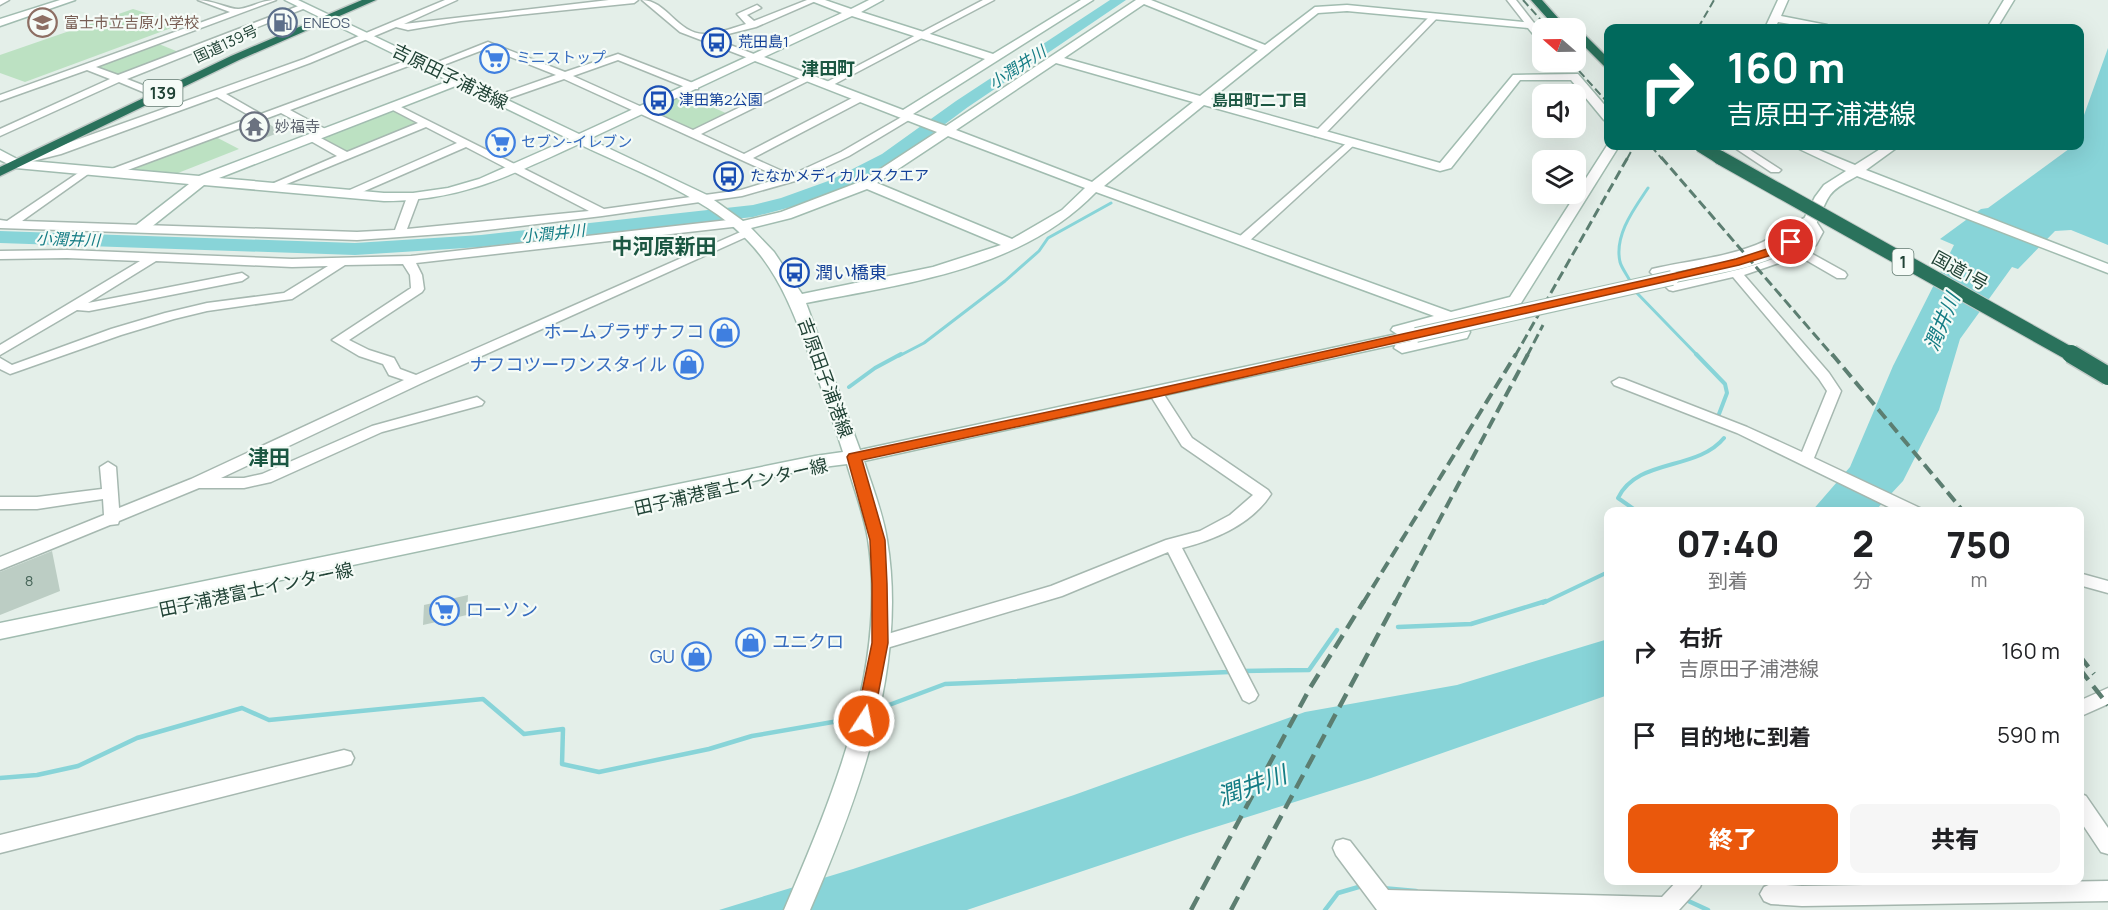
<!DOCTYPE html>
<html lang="ja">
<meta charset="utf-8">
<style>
body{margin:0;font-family:Manrope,"Noto Sans JP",sans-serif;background:#f6f6f6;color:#202124;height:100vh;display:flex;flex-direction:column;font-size:22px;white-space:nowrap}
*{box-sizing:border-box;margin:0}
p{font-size:20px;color:#757577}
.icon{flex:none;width:33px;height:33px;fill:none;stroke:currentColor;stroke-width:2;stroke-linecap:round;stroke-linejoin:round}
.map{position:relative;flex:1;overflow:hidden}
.side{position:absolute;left:1604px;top:507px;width:480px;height:378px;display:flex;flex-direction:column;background:#fff;border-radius:12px;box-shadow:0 6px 24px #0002}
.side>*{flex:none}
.guide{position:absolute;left:1604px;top:24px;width:480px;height:126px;border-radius:12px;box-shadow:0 6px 24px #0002;background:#00695c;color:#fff;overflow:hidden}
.needle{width:39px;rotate:290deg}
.fabs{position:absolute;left:1532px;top:18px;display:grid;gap:12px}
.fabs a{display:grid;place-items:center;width:54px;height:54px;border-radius:12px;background:#fff;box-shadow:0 6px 24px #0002;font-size:30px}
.pin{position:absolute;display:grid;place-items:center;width:51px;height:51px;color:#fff;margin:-26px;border:3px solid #fff;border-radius:50%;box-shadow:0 2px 6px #0007}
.me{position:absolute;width:66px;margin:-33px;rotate:11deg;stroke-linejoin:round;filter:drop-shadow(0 0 4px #0008)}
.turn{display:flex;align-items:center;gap:21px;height:126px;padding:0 24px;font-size:27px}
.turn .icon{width:78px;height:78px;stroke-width:2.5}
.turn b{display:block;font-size:42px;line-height:51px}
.eta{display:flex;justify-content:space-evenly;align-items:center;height:102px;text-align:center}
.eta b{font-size:36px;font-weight:800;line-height:42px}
.action{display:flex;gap:12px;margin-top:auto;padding:12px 24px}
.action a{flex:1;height:69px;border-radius:12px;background:#ea580c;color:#fff;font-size:24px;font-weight:800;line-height:69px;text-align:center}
.action a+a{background:#f6f6f6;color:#202124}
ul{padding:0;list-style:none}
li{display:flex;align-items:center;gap:18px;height:84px;padding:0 24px}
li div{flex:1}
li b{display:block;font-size:22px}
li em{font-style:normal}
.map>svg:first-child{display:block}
</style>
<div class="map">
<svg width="2108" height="910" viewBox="0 0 2108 910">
<rect width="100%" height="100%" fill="#e4efe9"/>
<path fill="#bce1c2" d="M133 9 182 24 25 82 0 73V55Z
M154 42 181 53 119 78 90 66Z
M685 95 728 114 691 131 648 112Z
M391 109 419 123 348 153 320 137Z
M214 136 239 149 178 173 132 169 133 166Z"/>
<path fill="#88d4d8" d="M2108 48V245L2071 230 2055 231 2018 269 2012 267 1960 339 1939 410 1903 481 1875 511 1811 512 1850 467 1893 366 1954 245 1940 239 1981 209 1988 208 2073 146H2079V129Z
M1608 639V695L1371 778 1187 836 967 910H719L853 869 1074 795 1305 712 1457 685Z"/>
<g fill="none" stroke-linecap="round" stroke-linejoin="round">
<path stroke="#88d4d8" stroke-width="3" d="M1631 283C1628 276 1622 269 1620 262 1614 235 1634 209 1648 188
M1634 290 1698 356
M899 356 924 343 1005 281 1039 251 1048 238 1111 203"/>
<path stroke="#88d4d8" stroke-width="4" d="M1696 354 1725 384 1727 393 1719 414
M849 387 875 368 901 354
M1638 512 1618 498C1637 458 1697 471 1724 438
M1543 603 1608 572"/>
<path stroke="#88d4d8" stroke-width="4.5" d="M1398 627 1471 624 1546 601
M1243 671 1309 670 1337 630
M881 708 945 684 1229 672
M0 778 37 775 78 766 137 738 242 708 269 720 483 699 524 734 563 729 562 764 599 772 709 749 752 736 850 719
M1382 888 1416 891
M1684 899 1708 910
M1325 910 1338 893 1362 886"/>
<path fill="#88d4d8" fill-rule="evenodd" d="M1110 0H1126L968 107 894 162 843 188 795 206 753 217 481 247 355 255 0 243V231L355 243 481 235 753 205 781 198 831 180 882 154 956 101Z"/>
</g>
<path fill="#bccdc4" d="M265 121 279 131 276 132 278 133 257 141 241 130Z
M52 551 60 591 0 615V572Z
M468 595 467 615 423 625 424 605Z"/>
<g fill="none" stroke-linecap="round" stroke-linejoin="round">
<defs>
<path id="street" d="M0 0H9L0 5Z
M198 0C212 0 231 10 239 9 253 7 261 0 276 0L96 67 118 75 301 5 308 7 127 79 163 93V97H155L119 82 0 136V129L110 79 87 70 0 101V95L230 12Z
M445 0H457L404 24 609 0H638L634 3 461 21 408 30 396 27 310 63 226 94 261 114 413 58H419V62L290 110 329 131V135H321L281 113 117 174H109V170L252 117 217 97 61 154 25 163 20 160 304 59Z
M642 0C666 0 678 34 704 34 717 34 733 28 746 24L737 14 757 5 761 8 747 15 754 21 807 0H818L756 27 712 38 759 56V60L756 61 680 32Z
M983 0H994L829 87 821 85Z
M1507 0H1516L1534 23V27H1528Z
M1432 14 1439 16 1323 136H1315V132Z
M488 42 565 72 618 54 698 85V89H690L618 60 573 76 693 130 804 76H810V80L701 134 744 154 856 96H864V100L753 158 791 175 841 152 905 115 914 117 849 156 795 181 742 196 602 216 470 232 357 240 0 228V220L7 221 87 167 93 170 91 172 22 221 357 232 395 230 407 197 413 194 419 197 407 229 589 211 466 147 353 196H345V192L457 143 426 127 277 188 273 189 267 186 337 156 309 140V136H317L347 152 418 123 389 108 388 106 393 103 604 209 741 190 781 178 564 79 501 101H493V97L556 75 488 48 433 69 425 67Z
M1350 140 1355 143 1354 145 1247 243H1239V237Z
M1732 146H1744L1781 170 1779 172H1771Z
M1810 216 1814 218 1823 232 1816 245 1807 251 1845 272 1847 275 1845 278H1837L1799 256 1744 275 1829 373 1841 391 1814 458 1920 508 1922 512H1899L1737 433 1614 385 1612 382 1619 378 1624 379 1747 427 1802 452 1827 391 1819 379 1733 277 1673 291 1669 290 1650 272 1652 269C1686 261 1723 258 1756 245 1776 237 1790 222 1810 216ZM1807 225 1811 232C1795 263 1709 276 1676 283L1665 274 1723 262 1765 250Z
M737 219 743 223 741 226 416 263 422 275 424 289 422 292 349 340 369 350 394 358 400 369 416 375 745 230 749 229 755 233 422 383 221 478H244L262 474 372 426 477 397 484 402 482 405 382 432 271 482 244 488H199L119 521 118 524 110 525 0 570V557L104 515 103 499 37 509H0V497H37L102 489 100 467 108 462 116 467 119 508 191 479 404 380 389 375 383 364 359 356 332 340 411 288 410 275 403 264 345 265 292 299 207 311 174 319 121 335 10 374 0 369V358L12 365 111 329 165 313 207 303 284 293 328 266 292 267 156 261 88 303 242 273 248 277 242 281 89 311 77 310 0 355V345L140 261 67 258 0 259V251L67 250 292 259 411 256Z
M1156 388 1161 390 1192 438 1268 490 1271 494C1252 524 1214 540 1182 548L1258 695 1255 700 1249 703 1243 700 1168 552 1062 596 880 650 874 648 871 643 874 638 1051 586 1166 540 1200 531 1230 515 1253 495 1182 446 1149 393Z
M2079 573 2108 581V593L2079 585Z
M2108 688V704L2079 717V701Z
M344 750 351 752 354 758 351 764 344 766 0 853V835Z
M2079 793 2086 796 2108 828V854L2101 852 2079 819Z
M1343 839 1350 841 1388 890 1662 897 1678 880H1703L1700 887 1679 910H1377L1336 855 1333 848 1336 841Z
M2108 881V901L1802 906 1771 904 1764 901 1760 894 1764 887 1771 884 1802 886Z"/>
<path id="secondary" d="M60 0H75L0 26V19Z
M285 0H298L579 134 842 13 809 0H825L851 9 869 0H883L861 12 993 54 1081 0H1093L913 114 946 126 1136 0H1151L1265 45 1315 7 1347 5 1535 23 1542 31V41L1538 40 1528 28 1347 11 1318 13 1211 99 1440 163 1513 75 1578 74 1608 109V121L1604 120 1571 80H1520L1451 168 1440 171 1204 105 1104 186 1451 312 1510 297 1608 144 1619 146 1521 303 1459 319 1470 332 1467 338 1402 353 1394 348 1396 344 1453 332 1445 323 1417 330 1424 335 1416 340 864 461C872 486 883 513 887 540 908 666 859 796 810 910H784C833 796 888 666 868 539 864 514 854 489 847 464L815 468 0 639V623L815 456 843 452C833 420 822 389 810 357 785 288 765 241 698 202 661 179 618 163 579 144 511 175 461 201 384 201L204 185 145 232H135L133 229 135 226 189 184 16 168 0 160V150L19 160 199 176 449 81ZM1144 4 1258 50 1200 96 1064 58ZM852 16 985 59 903 110 764 57ZM755 61 937 132 862 181 781 212 743 221 707 195 589 139ZM1056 63 1193 102 1092 182 956 130ZM458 85 569 139 479 179 448 188 413 193H384L219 178ZM948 136 1085 188 1062 210 1012 239 877 183ZM867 189 1001 245 933 267 802 294 774 252 751 228 791 218ZM1096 192 1434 316 1393 327 1391 330 1397 334 860 450 806 303C907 283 1021 270 1096 192Z
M1778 0H1788L1781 16 1827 25 1832 28H1813L1778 22 1775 28H1765Z
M2004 0H2014L1997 28H1987Z
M1793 146H1809L1855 165 1885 146H1899L1866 170 2108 264V273L1857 176C1848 181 1836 187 1830 195 1822 206 1820 221 1810 232 1779 268 1716 273 1672 283L1667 281 1664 278 1667 275 1739 258 1775 245 1790 236 1801 225 1815 197 1824 185 1846 171Z"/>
<path id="highway" d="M362 0H376L239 60 0 176V167L231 56Z
M1531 0H1542L1567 28H1556Z
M1572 28 1579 29 1608 58V67L1604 66 1575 37V28Z"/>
</defs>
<use href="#street" stroke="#a6b8b0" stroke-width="3"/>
<use href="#secondary" stroke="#a1bcb0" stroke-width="3"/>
<use href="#highway" stroke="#c1cac7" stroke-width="3"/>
<use href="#street" fill="#fff" fill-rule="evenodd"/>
<use href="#secondary" fill="#fff" fill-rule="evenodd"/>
<use href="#highway" fill="#2a725c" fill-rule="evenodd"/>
<path stroke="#5c7e71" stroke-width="2" stroke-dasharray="8 4" stroke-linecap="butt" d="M1523 0 1548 28
M1698 28 1714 0
M1571 62 1608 103
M1651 146 1662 159
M1627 159 1634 146"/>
<path stroke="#5c7e71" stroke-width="3" stroke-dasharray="10 4.5" stroke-linecap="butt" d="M1661 157 1833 356
M1515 356 1628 157
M1527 356 1543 325"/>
<path stroke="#5c7e71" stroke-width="4" stroke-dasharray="12 6" stroke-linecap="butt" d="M1832 354 1964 512
M1363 603 1516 354
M1395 603 1528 354"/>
<path stroke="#5c7e71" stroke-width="4.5" stroke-dasharray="15 8" stroke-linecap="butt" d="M2079 655 2094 674
M2079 668 2108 705
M1191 910 1310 688 1364 601
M1231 910 1396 601"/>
<defs>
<path id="secondary-bridge" d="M1416 335 1672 278"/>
<path id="highway-bridge-far2" d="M1700 146 1721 159"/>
<path id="highway-bridge-far1" d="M1719 157 2074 356"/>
<path id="highway-bridge" d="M2071 354 2108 376"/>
</defs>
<use href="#secondary-bridge" stroke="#a1bcb0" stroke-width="16" stroke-linecap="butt"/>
<use href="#highway-bridge-far2" stroke="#c1cac7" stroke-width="14" stroke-linecap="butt"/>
<use href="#highway-bridge-far1" stroke="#c1cac7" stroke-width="16" stroke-linecap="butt"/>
<use href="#highway-bridge" stroke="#c1cac7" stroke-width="21" stroke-linecap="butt"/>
<use href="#secondary-bridge" stroke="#fff" stroke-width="14"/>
<use href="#highway-bridge-far2" stroke="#2a725c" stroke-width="12"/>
<use href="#highway-bridge-far1" stroke="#2a725c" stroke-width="14"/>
<use href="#highway-bridge" stroke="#2a725c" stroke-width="18"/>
</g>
<path fill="#ea580c" stroke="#983908" stroke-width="1.5" d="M1791 239 1797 242 1795 244 1778 253 1739 265 1156 397 862 460 885 540 887 584 888 643 873 721 870 726 864 728 858 726 856 721 872 643V584L870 540 847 457 849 454 1156 389 1672 274 1736 259 1770 248Z"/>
<defs>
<symbol id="school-ring" viewBox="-11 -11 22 22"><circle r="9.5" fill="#f5fbf7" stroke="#8d6e63" stroke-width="1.5"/><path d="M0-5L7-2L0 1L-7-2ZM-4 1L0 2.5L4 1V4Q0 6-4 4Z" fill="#8d6e63"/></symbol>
<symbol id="fuel-ring" viewBox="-11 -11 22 22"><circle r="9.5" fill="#f5fbf7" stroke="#5c6f8a" stroke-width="1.5"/><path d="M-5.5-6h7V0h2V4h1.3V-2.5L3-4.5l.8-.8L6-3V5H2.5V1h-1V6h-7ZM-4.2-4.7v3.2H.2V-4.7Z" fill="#5c6f8a"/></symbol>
<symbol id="bus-ring" viewBox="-11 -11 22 22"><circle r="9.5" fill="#f5fbf7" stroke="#1a4fb4" stroke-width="1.5"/><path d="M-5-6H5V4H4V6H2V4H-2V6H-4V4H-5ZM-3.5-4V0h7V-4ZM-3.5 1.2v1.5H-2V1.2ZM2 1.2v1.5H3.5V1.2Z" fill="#1a4fb4"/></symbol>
<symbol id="supermarket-ring" viewBox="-11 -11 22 22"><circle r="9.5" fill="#f5fbf7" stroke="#3f7fe0" stroke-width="1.5"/><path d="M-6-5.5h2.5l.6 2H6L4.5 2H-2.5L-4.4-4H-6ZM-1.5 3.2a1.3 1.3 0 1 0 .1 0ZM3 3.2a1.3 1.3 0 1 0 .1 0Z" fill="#3f7fe0"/></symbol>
<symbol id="temple-ring" viewBox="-11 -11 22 22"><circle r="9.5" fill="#f5fbf7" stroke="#6b7280" stroke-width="1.5"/><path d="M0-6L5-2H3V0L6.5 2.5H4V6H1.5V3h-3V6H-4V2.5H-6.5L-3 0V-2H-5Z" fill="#6b7280"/></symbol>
<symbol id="shop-ring" viewBox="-11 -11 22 22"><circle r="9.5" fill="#f5fbf7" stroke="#3f7fe0" stroke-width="1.5"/><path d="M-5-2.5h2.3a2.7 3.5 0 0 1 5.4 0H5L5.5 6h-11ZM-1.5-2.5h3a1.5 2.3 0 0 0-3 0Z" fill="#3f7fe0"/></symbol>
</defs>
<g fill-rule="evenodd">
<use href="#school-ring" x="26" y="6" width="33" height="33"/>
<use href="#fuel-ring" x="266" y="6" width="33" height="33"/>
<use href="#bus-ring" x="700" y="26" width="33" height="33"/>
<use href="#supermarket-ring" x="478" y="42" width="33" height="33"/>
<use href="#bus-ring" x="642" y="84" width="33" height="33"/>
<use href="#temple-ring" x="238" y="110" width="33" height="33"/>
<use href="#supermarket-ring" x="484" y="126" width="33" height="33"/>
<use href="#bus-ring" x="712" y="160" width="33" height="33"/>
<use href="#bus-ring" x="778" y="256" width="33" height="33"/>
<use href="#shop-ring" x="708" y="316" width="33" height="33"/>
<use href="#shop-ring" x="672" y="348" width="33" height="33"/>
<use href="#supermarket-ring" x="428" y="594" width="33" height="33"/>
<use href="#shop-ring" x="734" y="626" width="33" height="33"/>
<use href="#shop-ring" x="680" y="640" width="33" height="33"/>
</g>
<g text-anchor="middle" stroke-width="4.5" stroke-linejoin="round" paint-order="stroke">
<g font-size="15" fill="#785e54" stroke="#f5fbf7" text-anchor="start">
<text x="64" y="28">富士市立吉原小学校</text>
</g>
<g font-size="15" fill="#4e5e75" stroke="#f5fbf7" text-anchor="start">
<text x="303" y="28">ENEOS</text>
</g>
<g font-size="15" fill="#164399" stroke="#f5fbf7" text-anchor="start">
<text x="738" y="47">荒田島1</text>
<text x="679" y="105">津田第2公園</text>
<text x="750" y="181">たなかメディカルスクエア</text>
</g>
<g font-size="15" fill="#214336" stroke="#f5fbf7">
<text transform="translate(226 44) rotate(-25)" y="5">国道139号</text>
</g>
<g font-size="15" fill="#366cbe" stroke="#f5fbf7" text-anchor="start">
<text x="516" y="63">ミニストップ</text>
<text x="521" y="147">セブン-イレブン</text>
</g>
<g font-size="15" fill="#5b616d" stroke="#f5fbf7" text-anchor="start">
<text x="275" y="132">妙福寺</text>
</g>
<g font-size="15" fill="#48665a">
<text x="29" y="586">8</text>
</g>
<g font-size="16" font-style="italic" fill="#157d85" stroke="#f5fbf7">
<text transform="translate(1017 67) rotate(-33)" y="6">小潤井川</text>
<text transform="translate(553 233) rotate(-6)" y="6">小潤井川</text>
<text transform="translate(68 239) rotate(2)" y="6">小潤井川</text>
</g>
<g fill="#f5fbf7" stroke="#617a70" stroke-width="1.5">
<rect x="143.5" y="80" width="39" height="26" rx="4.5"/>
<rect x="1892.5" y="249" width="21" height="26" rx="4.5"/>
</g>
<g font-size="16" font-weight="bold" fill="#214336">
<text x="163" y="99">139</text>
<text x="1903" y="268">1</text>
</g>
<g font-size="16" font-weight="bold" fill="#1b5742" stroke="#f5fbf7">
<text x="1260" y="106">島田町二丁目</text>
</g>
<g font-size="18" font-weight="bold" fill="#1b5742" stroke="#f5fbf7">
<text x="828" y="75">津田町</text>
</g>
<g font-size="18" fill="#214336" stroke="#f5fbf7">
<text transform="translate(450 77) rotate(26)" y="6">吉原田子浦港線</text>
<text transform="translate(1960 271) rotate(29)" y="6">国道1号</text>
<text transform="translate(825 378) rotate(70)" y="6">吉原田子浦港線</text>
<text transform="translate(731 487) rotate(-13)" y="6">田子浦港富士インター線</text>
<text transform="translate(256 590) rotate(-12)" y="6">田子浦港富士インター線</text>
</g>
<g font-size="18" fill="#164399" stroke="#f5fbf7" text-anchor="start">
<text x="815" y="279">潤い橋東</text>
</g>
<g font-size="18" fill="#366cbe" stroke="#f5fbf7" text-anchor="end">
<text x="704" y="338">ホームプラザナフコ</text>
<text x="667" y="371">ナフコツーワンスタイル</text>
<text x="466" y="616" text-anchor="start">ローソン</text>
<text x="772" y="648" text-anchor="start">ユニクロ</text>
<text x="675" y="663">GU</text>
</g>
<g font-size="20" font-style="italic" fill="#157d85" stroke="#f5fbf7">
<text transform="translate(1942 322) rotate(-67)" y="7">潤井川</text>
</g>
<g font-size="21" font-weight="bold" fill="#1b5742" stroke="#f5fbf7">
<text x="664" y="254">中河原新田</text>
<text x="269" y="465">津田</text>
</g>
<g font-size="24" font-style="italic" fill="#157d85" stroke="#f5fbf7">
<text transform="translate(1252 786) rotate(-20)" y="8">潤井川</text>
</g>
</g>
</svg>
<div class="fabs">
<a><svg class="needle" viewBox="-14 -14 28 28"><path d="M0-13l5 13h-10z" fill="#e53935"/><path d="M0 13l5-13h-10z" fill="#757577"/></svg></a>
<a><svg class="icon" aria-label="sound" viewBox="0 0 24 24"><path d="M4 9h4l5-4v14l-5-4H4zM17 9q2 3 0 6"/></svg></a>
<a><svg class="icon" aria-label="layers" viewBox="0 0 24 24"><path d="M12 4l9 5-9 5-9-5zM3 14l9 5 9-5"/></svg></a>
</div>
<div class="pin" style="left:1791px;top:242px;background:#d93025"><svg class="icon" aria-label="arrive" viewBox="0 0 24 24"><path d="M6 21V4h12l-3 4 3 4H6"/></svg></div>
<svg class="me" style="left:864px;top:721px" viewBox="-20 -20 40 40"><circle r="17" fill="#ea580c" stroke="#fff" stroke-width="3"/><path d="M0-11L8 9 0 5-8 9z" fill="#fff"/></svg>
<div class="guide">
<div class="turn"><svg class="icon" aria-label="right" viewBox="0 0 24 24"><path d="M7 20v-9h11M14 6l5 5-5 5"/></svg><div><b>160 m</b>吉原田子浦港線</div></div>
</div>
<section class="side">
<div class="eta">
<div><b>07:40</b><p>到着</p></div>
<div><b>2</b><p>分</p></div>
<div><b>750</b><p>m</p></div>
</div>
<ul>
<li><svg class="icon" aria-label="right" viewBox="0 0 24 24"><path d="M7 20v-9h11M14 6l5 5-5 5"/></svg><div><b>右折</b><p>吉原田子浦港線</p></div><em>160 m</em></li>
<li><svg class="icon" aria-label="arrive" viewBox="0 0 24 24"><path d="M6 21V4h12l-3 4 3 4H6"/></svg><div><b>目的地に到着</b></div><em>590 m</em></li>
</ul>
<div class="action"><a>終了</a><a>共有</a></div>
</section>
</div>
